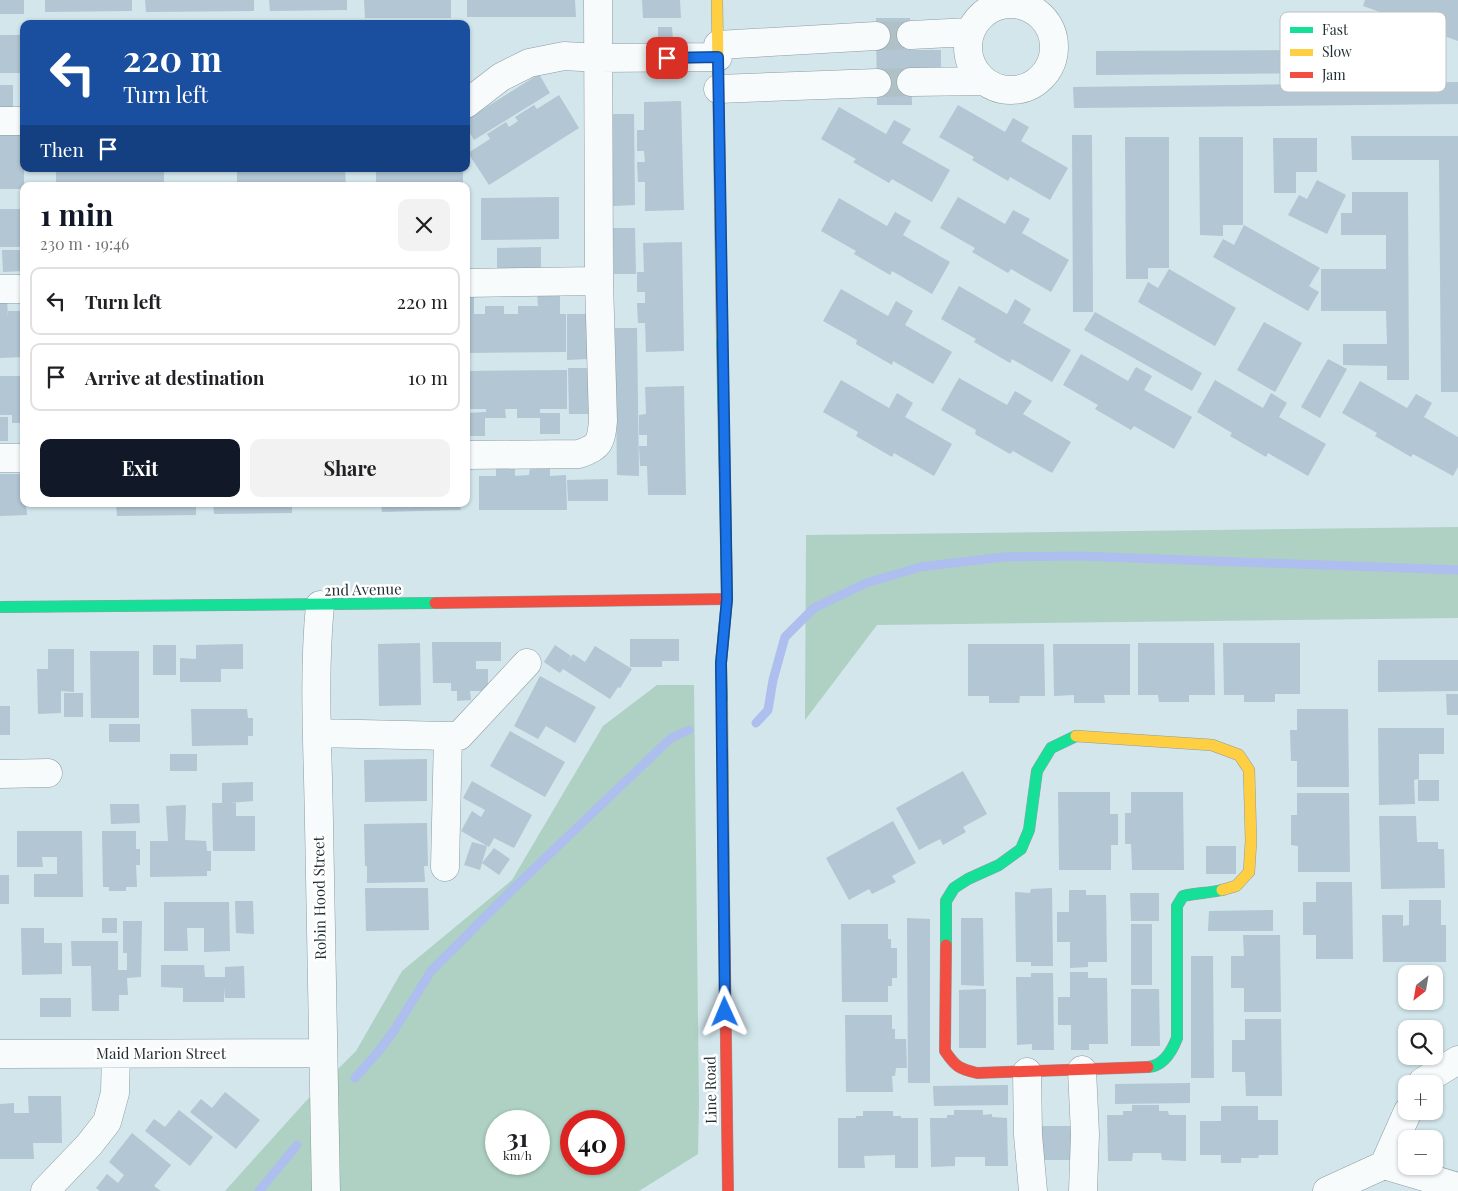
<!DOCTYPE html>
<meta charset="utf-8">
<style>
body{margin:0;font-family:"Playfair Display",serif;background:#f2f2f2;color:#202124;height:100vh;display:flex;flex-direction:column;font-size:19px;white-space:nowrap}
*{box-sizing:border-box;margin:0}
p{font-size:16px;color:#757577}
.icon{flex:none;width:28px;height:28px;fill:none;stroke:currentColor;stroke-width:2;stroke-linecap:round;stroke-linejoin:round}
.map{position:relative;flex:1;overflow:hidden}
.sheet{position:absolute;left:20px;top:182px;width:450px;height:325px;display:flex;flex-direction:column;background:#fff;border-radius:10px;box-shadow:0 1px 4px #0004}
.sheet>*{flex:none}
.guide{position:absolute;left:20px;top:20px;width:450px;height:152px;border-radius:10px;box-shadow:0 1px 4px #0004;background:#1a4fa0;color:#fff;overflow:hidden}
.needle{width:32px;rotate:211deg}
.controls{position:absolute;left:1398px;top:965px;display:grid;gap:10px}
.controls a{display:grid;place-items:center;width:45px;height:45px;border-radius:10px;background:#fff;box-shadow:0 1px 4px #0004;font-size:25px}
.speed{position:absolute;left:485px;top:1110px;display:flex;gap:10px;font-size:25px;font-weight:700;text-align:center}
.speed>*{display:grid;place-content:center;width:65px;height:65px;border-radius:50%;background:#fff;box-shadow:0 1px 4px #0004;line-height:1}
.speed small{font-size:12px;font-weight:400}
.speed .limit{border:8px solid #d22;background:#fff;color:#111}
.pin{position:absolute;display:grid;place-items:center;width:42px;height:42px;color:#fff;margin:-21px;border-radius:10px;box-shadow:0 2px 8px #0006}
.me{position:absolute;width:55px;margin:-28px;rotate:359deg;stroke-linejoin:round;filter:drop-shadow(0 0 4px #0008)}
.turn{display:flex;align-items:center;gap:18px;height:105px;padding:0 20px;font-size:22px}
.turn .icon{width:65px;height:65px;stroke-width:2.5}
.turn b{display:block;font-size:35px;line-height:42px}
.then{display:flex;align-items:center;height:48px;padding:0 20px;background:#0003;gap:10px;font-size:19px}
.round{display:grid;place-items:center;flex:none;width:52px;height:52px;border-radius:10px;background:#f2f2f2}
.headline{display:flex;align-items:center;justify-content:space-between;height:85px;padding:0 20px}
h1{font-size:30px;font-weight:700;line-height:38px;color:#111827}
.action{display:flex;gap:10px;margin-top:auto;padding:10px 20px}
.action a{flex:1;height:58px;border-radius:10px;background:#111827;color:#fff;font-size:20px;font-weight:700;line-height:58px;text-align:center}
.action a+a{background:#f2f2f2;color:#202124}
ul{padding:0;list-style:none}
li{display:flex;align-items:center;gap:15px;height:68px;margin:0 10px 8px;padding:0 10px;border:2px solid #e0e0e0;border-radius:10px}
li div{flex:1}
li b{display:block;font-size:19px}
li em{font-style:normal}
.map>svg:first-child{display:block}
</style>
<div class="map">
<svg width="1458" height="1191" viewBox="0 0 1458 1191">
<rect width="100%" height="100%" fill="#d2e6ec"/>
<path fill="#aed1c3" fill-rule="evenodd" d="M1458 527V618L877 625 805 720 806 535Z
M657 685H694L699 1104 698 1154 639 1191H225L306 1101 356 1051 402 971 512 880 603 726ZM496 1121H539V1164H496ZM571 1121H614V1164H571Z"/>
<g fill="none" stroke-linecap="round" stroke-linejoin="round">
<path stroke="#aebeee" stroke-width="9" d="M756 723 768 710 773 680 785 637 814 608 866 583 920 567 1003 557 1079 556 1458 570
M355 1078 378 1052 395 1029 431 971 515 887 671 738 689 730
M259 1191 297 1145"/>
</g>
<path fill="#b2c6d3" d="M0 0H24V14H0Z
M45 0H132V11L45 12Z
M145 0H254V11L146 12Z
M269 0H347V10L270 11Z
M364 0H451V18H365Z
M467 0H575L576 17H467Z
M642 0H680L681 18H643Z
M1365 0H1458V41L1444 36 1442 42 1406 28 1408 22 1363 6Z
M876 18H910L911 50H941V71L911 72 912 105H877Z
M658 27H672L673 41H658Z
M0 35H24V73H0Z
M1324 50V73L1096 75V51Z
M539 74 550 93 474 140 466 127V120Z
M1458 82V104L1074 108 1073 87Z
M0 85H13V108H0Z
M559 95 579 128 489 185 468 153 490 139 487 134 506 122 509 127 518 121 515 117 534 105 537 109Z
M681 101 684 210 645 211V182H638L637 162H645L644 151H637V130H644V102Z
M958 105 1005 132 1013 118 1029 127 1021 141 1068 168 1050 200 1010 177 1008 181 972 160 974 157 939 137Z
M839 107 886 134 894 120 911 129 902 143 950 170 932 202 892 179 889 183 853 162 856 159 821 139Z
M612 114H634L635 205 613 206Z
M0 129H24V189H0Z
M1072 135H1092L1093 312H1073Z
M1351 136H1458V392H1441L1439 160H1352Z
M1125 137H1169V268H1148V279H1126Z
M1199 137H1243V225H1223V236L1200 235Z
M1273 138H1317V172H1296V193H1274Z
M56 169H164V186H56Z
M237 169H345L346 185 237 186Z
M376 169H463V186H376Z
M1317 180 1346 195 1327 234 1288 215 1299 195 1307 199Z
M1352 192H1408L1409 380H1387V366L1343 365V344H1387L1386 311H1321V269H1386V235H1341V213H1352Z
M559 197V239L481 240V198Z
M958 197 1005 224 1013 210 1030 219 1022 233 1069 260 1051 292 1011 269 1008 273 972 252 975 248 940 228Z
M839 198 887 226 895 212 911 221 903 235 950 262 932 294 892 271 890 275 854 254 856 251 821 231Z
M0 209H24V247H0Z
M1244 225 1320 268 1309 286 1319 292 1308 311 1213 257 1223 239 1234 245Z
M613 228H635L636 274H614Z
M682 242 684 351 646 352 645 323H638L637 303H645V292H637V272H644L643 243Z
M541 247V269H497V248Z
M2 250H24V271L3 272Z
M1169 269 1236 308 1215 346 1138 302 1148 282 1158 288Z
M959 286 1007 314 1015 299 1031 309 1023 323 1071 350 1052 382 1012 359 1010 363 974 342 976 339 941 319Z
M841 289 888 316 896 301 913 311 905 325 952 352 933 384 893 361 892 365 856 344 857 340 823 321Z
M466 292H474V314H485V306H504V314H518V306H538L537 292H560V314H566V352L466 353Z
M0 297H7L8 319V311H24V357L0 358Z
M1095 312 1202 373 1192 391 1084 330Z
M567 314H589V359L567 360Z
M1264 322 1302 343 1275 392 1237 370Z
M615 328H637L639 476 617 475Z
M1081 354 1128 381 1136 367 1152 376 1144 390 1192 417 1174 449 1134 426 1131 430 1095 409 1098 405 1063 385Z
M1328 359 1347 369 1320 418 1301 407Z
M568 368H590L591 414H569Z
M567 370V409H540V413H560V434H540V418H517V409H505L506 418H485V436H466V413L486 412V409H466V371Z
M0 376H24V423H12V415H0Z
M959 378 1007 405 1015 391 1032 401 1023 414 1071 442 1052 473 1013 451 1010 454 975 434 976 430 941 410Z
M841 380 889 408 897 393 913 403 905 417 952 444 934 476 894 453 892 457 856 436 858 432 823 412Z
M1215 380 1263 408 1271 393 1287 403 1279 417 1326 444 1308 476 1268 453 1266 457 1230 436 1232 433 1197 412Z
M1360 381 1407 408 1416 394 1432 403 1424 417 1458 437V467L1453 476 1413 454 1411 457 1375 436 1377 433 1342 413Z
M684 386 686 495H648L647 466H640L639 446H647V435H639V415L646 414 645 387Z
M0 417H8V441H0Z
M530 467H550V476L566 475 567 510H479V476H496V468H515V476L529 475Z
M0 474H24V504H26L27 515 0 516Z
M608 479V501H568L567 480Z
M116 504H196V515L117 516Z
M213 504H292V513L214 514Z
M381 504H460L461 510 382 512Z
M630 639H679V661H662V667H630Z
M432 642H501V661H476V669H488V691H470L471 700 457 701V691H451V683H433Z
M420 643 421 705 379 706 378 644Z
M1138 643H1214L1215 695H1189V702H1159L1158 695H1138Z
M1223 643H1300V694H1275V702H1244V695H1224Z
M243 644V669H221V682H180V658L196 659V645Z
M968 644H1044L1045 696H1020L1019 703H989V696H968Z
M1053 644H1130V695H1104L1105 703H1074V695L1054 696Z
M153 645H176V675H153Z
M555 645 571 656 566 665 573 654 585 662 595 646 632 669 620 688 618 687 610 699 563 669 560 673 544 662Z
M48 649H74V692L61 691V713L38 714 37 669H48Z
M90 651H139V718H91Z
M1378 660H1458V691L1378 692Z
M540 676 596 707 575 743 546 726 538 739 514 726Z
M64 693H83V717H64Z
M1446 694H1458V715H1447Z
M0 706H10V735H0Z
M191 709H247L248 718H253V736H248V745L192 746Z
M1297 709H1348L1349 787H1297V761H1291L1290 730H1297Z
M109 724H140V742H109Z
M1378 728H1444V754H1419V779L1413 780H1414L1415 804 1379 805Z
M510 731 565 762 545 797 490 766Z
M170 754H197V771H170Z
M427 759V801L365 802 364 760Z
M963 771 987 814 963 827 966 832 943 845 940 839 919 850 896 808Z
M1418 780H1439V801H1418Z
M472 781 532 815 514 848 494 838 489 847 461 831 472 811 481 817 485 810 463 798Z
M253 782V801L229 803H236V816H255V851H213L212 803H222V783Z
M1058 792H1110V814H1118V845H1111V870H1059Z
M1131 792H1183L1184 870H1132L1131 844H1125V813H1131Z
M1297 793H1349L1350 872H1298V846L1291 845V815H1297Z
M110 804H139L140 823 111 824Z
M186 805 185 840 206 841 207 851H211V871H207V876L150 877V841H168L166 806Z
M1379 816H1416L1417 842H1438V849H1444L1445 888 1381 889Z
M893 821 916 863 892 876 896 882 872 894 869 889 849 900 826 858Z
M427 823 428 866H424L425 882 367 883V866H365L364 824Z
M17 831H82L83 897H34V874H57V857H42L43 867H17Z
M102 831H136V849H140V865H136L137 887H126V891H109V887H103Z
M472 842 487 846 480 870 464 865Z
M1206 846H1236V874H1206Z
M494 848 510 859 499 875 482 863Z
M0 875H9V904H0Z
M1316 882H1352L1353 959H1316V935H1303V902H1316Z
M365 888H428L429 930 366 931Z
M1052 888 1053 966H1031V962H1016L1015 892 1030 893 1031 889Z
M1069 890H1086V895H1106L1107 962H1088V967L1070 968V942H1057V912H1069Z
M1130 893H1159V921H1131Z
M1409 900H1441V925H1446V962H1383L1382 915H1403V926L1409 925Z
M235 901H253L254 934 236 933Z
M164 902H229L230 951 204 952V928H187L188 951H164Z
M1273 910V931H1208L1209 911Z
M102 918H117V933H102Z
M907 918 930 919V1083H908Z
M961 918H983L984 986 961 985Z
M123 921H142L141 977 127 978 128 995H119V1011H92L91 966H72L71 941H118V970H127V953H123Z
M841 924H888V939H891V948H897V978H892V986H888V1002H842Z
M1131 924H1152V985H1131Z
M21 928H44V943H62V974L22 975Z
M1243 935H1280L1281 1012H1244V988H1231V956H1244Z
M1191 956H1213L1214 1078H1191Z
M161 965H204L205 977H225V967L244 966 245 998H225L224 988V1002H183V988L161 987Z
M1070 972H1088V978H1107L1108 1044H1089V1050H1071V1025H1058V997H1070Z
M1031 973H1053L1054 1050H1032V1044L1017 1045 1016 977H1031Z
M986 989V1048H959V990Z
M1131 989H1159L1160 1046H1131Z
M40 998H71V1017H40Z
M845 1015H892V1029H895V1039H906L907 1068H896L895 1076H892L893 1092H846Z
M1245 1019H1281L1282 1096H1246L1245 1072H1232V1040H1245Z
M1190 1083V1103L1115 1104V1084Z
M1008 1085V1105L934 1106 933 1086Z
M225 1092 260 1120 236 1149 190 1112 201 1099 212 1108Z
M28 1096H61L62 1143H33L34 1159H0V1104L14 1103V1113H29Z
M1132 1105H1159V1111H1168L1169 1115H1186V1161L1162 1160 1161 1153H1133L1132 1161H1108L1107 1115H1123V1111H1132Z
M1221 1106H1258V1120H1278V1155H1259L1258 1158H1241V1163H1221V1155H1200V1121H1221Z
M179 1110 213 1137 190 1166 145 1131 154 1119 165 1127Z
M954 1110H983V1115L992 1114V1117L1007 1118 1008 1166H985V1157H955V1166L931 1167 930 1118H947V1115H954Z
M863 1111H893V1116H901V1118H918V1168H895V1155L864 1156 865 1168H838V1118H856V1116H863Z
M1037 1126H1076V1160H1037Z
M132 1133 171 1165 154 1186 161 1191H100L96 1188 107 1174 118 1183 124 1175 109 1162Z"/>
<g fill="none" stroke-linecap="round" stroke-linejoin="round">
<path stroke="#afc1c7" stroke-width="28" stroke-dasharray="28 14" stroke-linecap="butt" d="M876 36 911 35
M877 83 911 82"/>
<defs>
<path id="street" d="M968 47a43 43 0 1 1 86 0a43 43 0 1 1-86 0Z
M911 35 970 32
M718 45 876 36
M911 82 984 81
M718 89 877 83
M466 104 501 77 529 63 564 56 599 58 718 57
M0 121H24
M466 283 599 281
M0 289H24
M466 455 579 454C600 447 601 442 603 421L599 281 598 0
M0 458H24
M320 605C313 677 318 752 319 824 321 947 323 1069 326 1191
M317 733 448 736 445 867
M448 736H459L527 663
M0 774 48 773
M0 1054 322 1053
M1082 1070 1085 1134 1083 1191
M1027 1072 1028 1135 1033 1191
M1421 1084 1422 1082 1458 1060
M1384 1165 1458 1187
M1384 1165 1408 1111
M45 1191 89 1145 107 1122 115 1093 116 1054
M1327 1191 1384 1165"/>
<path id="fast" d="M0 607 435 603
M722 702 721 663 727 599 722 339
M946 945V901L954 888 968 879 999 865 1021 849 1029 830 1037 771 1051 748 1076 736
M1148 1067C1164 1066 1172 1051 1177 1038V906L1183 896C1196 893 1209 893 1222 890"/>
<path id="slow" d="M717 0 722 339
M722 702 724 895
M1076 736 1212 745 1239 755 1249 770 1251 841 1249 872 1236 886 1222 890"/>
<path id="jam" d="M435 603 727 599
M724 895 728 1191
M946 945 945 1051C955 1066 959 1069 977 1073L1148 1067"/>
</defs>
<use href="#street" stroke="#8d9ca1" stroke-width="29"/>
<use href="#fast" stroke="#8d9ca1" stroke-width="12"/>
<use href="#slow" stroke="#8d9ca1" stroke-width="12"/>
<use href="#jam" stroke="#8d9ca1" stroke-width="12"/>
<use href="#street" stroke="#f8fbfc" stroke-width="28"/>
<use href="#fast" stroke="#16e098" stroke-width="11"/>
<use href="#slow" stroke="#ffcf43" stroke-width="11"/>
<use href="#jam" stroke="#f24e42" stroke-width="11"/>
</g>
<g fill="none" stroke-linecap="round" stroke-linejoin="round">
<defs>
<path id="route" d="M667 58 718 57 727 599 721 663 725 1012"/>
</defs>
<use href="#route" stroke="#114b97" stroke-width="12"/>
<use href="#route" stroke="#1a73e8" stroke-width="9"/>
</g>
<g text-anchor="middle" stroke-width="5" stroke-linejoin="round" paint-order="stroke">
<g font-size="15" fill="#212f33" stroke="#fff">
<text transform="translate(363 590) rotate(-1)" y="5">2nd Avenue</text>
<text transform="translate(320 898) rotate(-91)" y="5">Robin Hood Street</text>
<text x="161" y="1059">Maid Marion Street</text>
<text transform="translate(711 1090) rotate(-91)" y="5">Line Road</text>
</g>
</g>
<rect x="1280" y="12" width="166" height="80" rx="8" fill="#fff" stroke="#bcc1c2" stroke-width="1"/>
<rect x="1290" y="27" width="23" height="6" fill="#16e098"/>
<rect x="1290" y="49" width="23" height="7" fill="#ffcf43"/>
<rect x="1290" y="72" width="23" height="6" fill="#f24e42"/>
<g font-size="14" fill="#212f33">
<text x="1322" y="35">Fast</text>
<text x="1322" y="57">Slow</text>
<text x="1322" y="80">Jam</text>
</g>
</svg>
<div class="controls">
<a><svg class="needle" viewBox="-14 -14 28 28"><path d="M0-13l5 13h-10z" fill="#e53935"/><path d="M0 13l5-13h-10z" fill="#757577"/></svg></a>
<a><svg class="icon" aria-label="search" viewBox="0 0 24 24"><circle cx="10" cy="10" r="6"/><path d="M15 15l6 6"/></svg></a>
<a>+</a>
<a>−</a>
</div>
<div class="speed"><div>31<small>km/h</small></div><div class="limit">40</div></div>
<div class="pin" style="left:667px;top:58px;background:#d93025"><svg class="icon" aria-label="arrive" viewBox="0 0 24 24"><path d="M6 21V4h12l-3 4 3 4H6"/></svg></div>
<svg class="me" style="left:725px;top:1012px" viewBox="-20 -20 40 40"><path d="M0-17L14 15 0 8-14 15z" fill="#1a73e8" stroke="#fff" stroke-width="4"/></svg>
<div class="guide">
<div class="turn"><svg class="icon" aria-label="left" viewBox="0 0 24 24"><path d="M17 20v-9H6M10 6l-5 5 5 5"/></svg><div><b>220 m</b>Turn left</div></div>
<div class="then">Then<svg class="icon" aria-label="arrive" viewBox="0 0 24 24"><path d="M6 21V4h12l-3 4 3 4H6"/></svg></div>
</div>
<section class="sheet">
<div class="headline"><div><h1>1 min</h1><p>230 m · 19:46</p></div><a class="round"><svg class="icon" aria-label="close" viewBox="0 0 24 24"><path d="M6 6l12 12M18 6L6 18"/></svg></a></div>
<ul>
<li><svg class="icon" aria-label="left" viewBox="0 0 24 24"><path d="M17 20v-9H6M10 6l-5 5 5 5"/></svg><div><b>Turn left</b></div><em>220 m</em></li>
<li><svg class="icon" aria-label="arrive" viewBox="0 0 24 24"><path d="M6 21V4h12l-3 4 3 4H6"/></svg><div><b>Arrive at destination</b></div><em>10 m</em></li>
</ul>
<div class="action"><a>Exit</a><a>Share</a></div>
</section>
</div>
